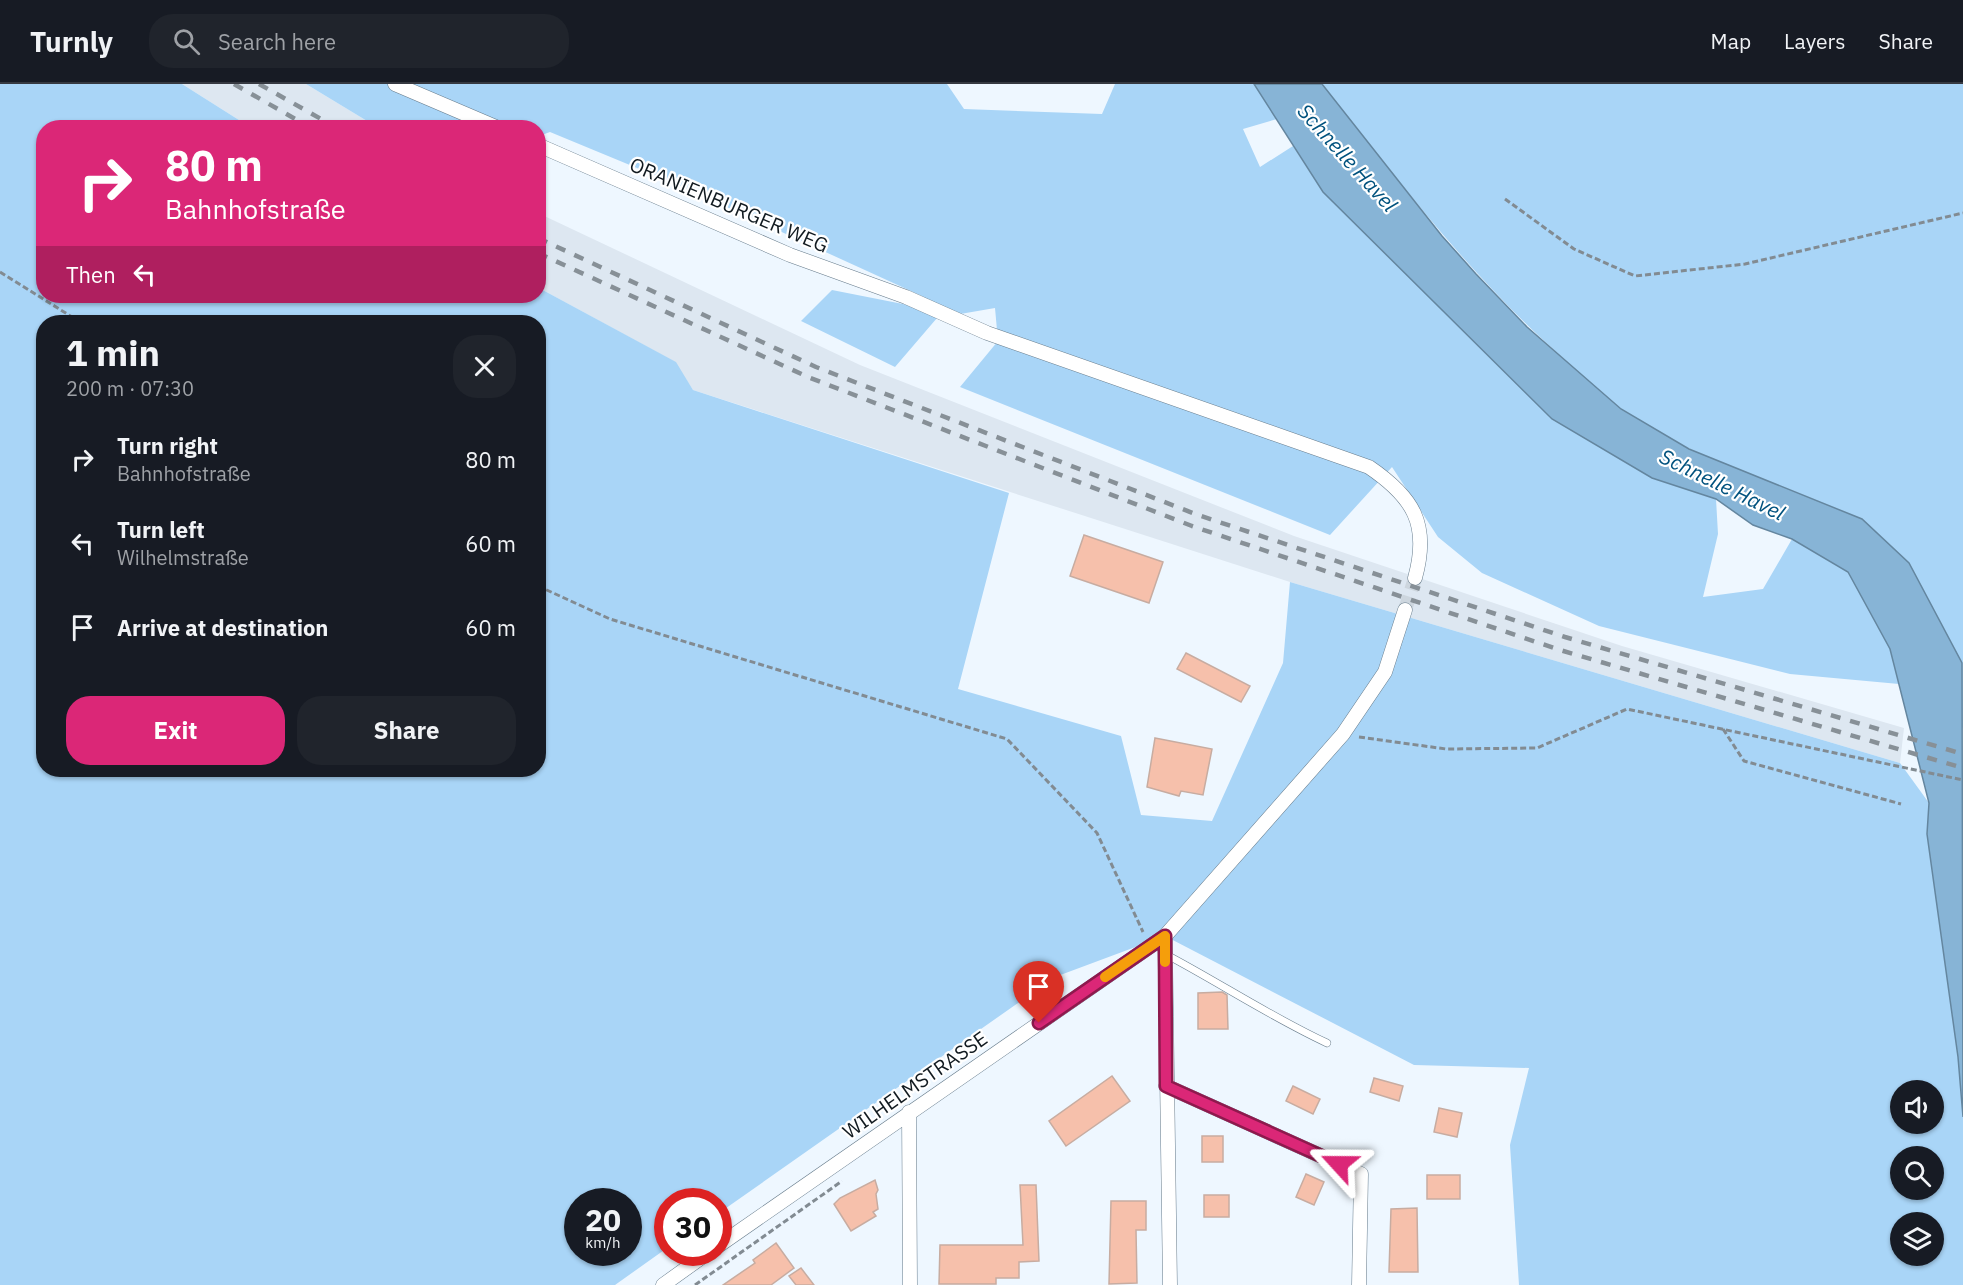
<!DOCTYPE html>
<meta charset="utf-8">
<style>
body{margin:0;font-family:"IBM Plex Sans",sans-serif;background:#20242c;color:#f1f3f6;height:100vh;display:flex;flex-direction:column;font-size:22px;white-space:nowrap}
*{box-sizing:border-box;margin:0}
p{font-size:20px;color:#9ea1a6}
.icon{flex:none;width:33px;height:33px;fill:none;stroke:currentColor;stroke-width:2;stroke-linecap:round;stroke-linejoin:round}
.map{position:relative;flex:1;overflow:hidden}
.details{position:absolute;left:36px;top:231px;width:510px;height:462px;display:flex;flex-direction:column;background:#171b24;border-radius:24px;box-shadow:0 2px 4px #0004}
.details>*{flex:none}
.hud{position:absolute;left:36px;top:36px;width:510px;height:183px;border-radius:24px;box-shadow:0 2px 4px #0004;background:#db2777;color:#fff;overflow:hidden}
.fabs{position:absolute;left:1890px;top:996px;display:grid;gap:12px}
.fabs a{display:grid;place-items:center;width:54px;height:54px;border-radius:50%;background:#171b24;box-shadow:0 2px 4px #0004;font-size:30px}
.speed{position:absolute;left:564px;top:1104px;display:flex;gap:12px;font-size:30px;font-weight:700;text-align:center}
.speed>*{display:grid;place-content:center;width:78px;height:78px;border-radius:50%;background:#171b24;box-shadow:0 2px 4px #0004;line-height:1}
.speed small{font-size:15px;font-weight:400}
.speed .limit{border:9px solid #d22;background:#fff;color:#111}
.pin{position:absolute;display:grid;place-items:center;width:51px;height:51px;color:#fff;margin:-62px -26px;border-radius:50% 50% 50% 0;rotate:-45deg;box-shadow:0 0 6px #0007}
.pin .icon{rotate:45deg}
.me{position:absolute;width:66px;margin:-33px;rotate:294deg;stroke-linejoin:round;filter:drop-shadow(0 0 4px #0008)}
.turn{display:flex;align-items:center;gap:21px;height:126px;padding:0 30px;font-size:27px}
.turn .icon{width:78px;height:78px;stroke-width:2.5}
.turn b{display:block;font-size:42px;line-height:51px}
.then{display:flex;align-items:center;height:57px;padding:0 30px;background:#0003;gap:12px;font-size:22px}
.round{display:grid;place-items:center;flex:none;width:63px;height:63px;border-radius:24px;background:#20242c}
.overview{display:flex;align-items:center;justify-content:space-between;height:102px;padding:0 30px}
h1{font-size:36px;font-weight:800;line-height:45px}
.cta{display:flex;gap:12px;margin-top:auto;padding:12px 30px}
.cta a{flex:1;height:69px;border-radius:24px;background:#db2777;color:#fff;font-size:24px;font-weight:800;line-height:69px;text-align:center}
.cta a+a{background:#20242c;color:#f1f3f6}
ul{padding:0;list-style:none}
li{display:flex;align-items:center;gap:18px;height:84px;padding:0 30px}
li div{flex:1}
li b{display:block;font-size:22px}
li em{font-style:normal}
header{display:flex;align-items:center;gap:36px;box-sizing:border-box;height:84px;padding:0 30px;background:#171b24;border-bottom:2px solid #363941}
header strong{font-size:28px}
nav{display:flex;gap:33px;margin-inline-start:auto;font-size:21px}
.search{width:420px;height:54px;background:#20242c;display:flex;align-items:center;gap:15px;box-sizing:border-box;padding:0 21px;border-radius:24px;color:#9ea1a6;font-size:22px}
.map>svg:first-child{display:block}
</style>
<header>
<strong>Turnly</strong>
<div class="search"><svg class="icon" aria-label="search" viewBox="0 0 24 24"><circle cx="10" cy="10" r="6"/><path d="M15 15l6 6"/></svg>Search here</div>
<nav><a>Map</a><a>Layers</a><a>Share</a></nav>
</header>
<div class="map">
<svg width="1963" height="1201" viewBox="0 0 1963 1201">
<rect width="100%" height="100%" fill="#eef7ff"/>
<path fill="#dde7f1" d="M182 0H306L377 43H250Z
M538 129 860 281 1294 452 1622 562 1904 644 1900 679 1290 498 693 306 675 278 539 204Z"/>
<path fill="#a9d5f7" fill-rule="evenodd" d="M0 0H182L250 43 44 44V212H538L539 204 676 278 693 306 1009 409 958 605 1121 652 1141 731 1212 737 1283 579 1290 498 1900 679 1929 719 1927 750 1958 973 1963 1033V1201H1519L1510 1061 1529 984 1414 981 1165 852 1055 893 719 1129 718 1118H668L667 1164 615 1201H0ZM44 238H538V686H44ZM1900 1006H1934V1040H1900ZM1900 1072H1934V1106H1900ZM578 1118H628V1168H578ZM1900 1138H1934V1172H1900Z
M306 0H947L964 25 1102 30 1115 0H1254L1277 35 1243 45 1260 83 1293 62 1323 108 1552 335 1652 394 1716 415 1718 450 1703 513 1763 505 1792 455 1848 488 1890 565 1899 600 1790 590 1599 542 1482 489 1438 453 1392 383 1330 451 960 303 998 257 995 224 937 234 895 283 801 237 832 206 918 223 924 213 683 103 550 48 539 52 538 44 377 43Z
M1322 0H1963V645L1862 435C1781 404 1695 375 1622 326 1602 312 1583 292 1564 275 1470 192 1399 98 1322 0Z"/>
<path fill="#87b4d6" stroke="#64869f" stroke-width="1.5" d="M1254 0H1322L1442 152 1476 190 1527 243 1621 325 1689 365 1862 435 1909 479 1962 579 1963 1033 1958 973 1927 750 1929 719 1890 565 1848 488 1792 455 1753 441 1716 415 1652 394 1552 335 1323 108Z"/>
<path fill="#f6c0ab" stroke="#c7aca1" stroke-width="1.5" d="M1084 451 1163 478 1149 519 1070 492Z
M1186 569 1250 602 1241 618 1177 585Z
M1155 654 1212 665 1203 711 1181 707 1179 712 1147 703Z
M1222 908 1227 911 1228 945H1198V909Z
M1112 992 1130 1017 1066 1062 1049 1037Z
M1374 994 1403 1002 1399 1017 1370 1008Z
M1293 1002 1320 1015 1313 1030 1286 1017Z
M1439 1024 1462 1029 1457 1053 1434 1048Z
M1202 1052H1223V1078H1202Z
M1306 1090 1324 1098 1314 1121 1296 1113Z
M1427 1091H1460V1115H1427Z
M875 1096 878 1106 876 1110 878 1125 873 1128 876 1132 851 1147 834 1120 840 1114Z
M1020 1101H1036L1039 1177 1019 1178V1194H996V1200H939L940 1161H1023Z
M1204 1111H1229V1133H1204Z
M1111 1117H1146V1146H1136L1137 1199 1109 1200Z
M1417 1124 1418 1188H1389L1391 1125Z
M776 1159 794 1184 771 1201H723L755 1179 753 1176Z
M801 1184 814 1201H796L789 1192Z"/>
<g fill="none" stroke-linecap="round" stroke-linejoin="round">
<path stroke="#cdd6de" stroke-width="14" stroke-dasharray="14 7" stroke-linecap="butt" d="M1405 526 1415 494"/>
<defs>
<path id="service" d="M1165 870C1220 899 1271 933 1327 959"/>
<path id="minor" d="M395 0 498 44
M538 61 790 171 906 213 987 249 1369 383C1413 413 1430 440 1415 494
M1165 852 1170 1201
M1166 1002 1361 1090 1359 1201
M909 1028 910 1201
M718 1162 1165 852 1343 650 1385 588 1405 526
M663 1201 709 1168"/>
</defs>
<use href="#service" stroke="#667b8b" stroke-width="8"/>
<use href="#minor" stroke="#667b8b" stroke-width="15"/>
<path stroke="#828b92" stroke-width="3" stroke-dasharray="6 3" stroke-linecap="butt" d="M1505 115 1574 165 1635 192 1745 180 1963 129
M0 188 80 238
M538 502 610 535 1007 655 1097 749 1143 848
M1723 645 1744 677 1901 720
M1359 653 1446 665 1537 664 1627 625 1963 696
M695 1201 842 1097"/>
<use href="#service" stroke="#fff" stroke-width="7"/>
<use href="#minor" stroke="#fff" stroke-width="14"/>
<path stroke="#879097" stroke-width="4.5" stroke-dasharray="10 10" stroke-linecap="butt" d="M234 0 311 44
M259 0 337 44
M538 154 816 283 1198 431 1565 553 1963 670
M538 169 808 293 1192 442 1560 566 1963 684"/>
</g>
<g fill="none" stroke-linecap="round" stroke-linejoin="round">
<defs>
<path id="route" d="M1039 939 1165 852 1166 1002 1339 1080"/>
</defs>
<use href="#route" stroke="#8e194d" stroke-width="15"/>
<use href="#route" stroke="#db2777" stroke-width="10"/>
<path stroke="#f59e0b" stroke-width="10" d="M1105 893 1165 852V878"/>
</g>
<g text-anchor="middle" stroke-width="4.5" stroke-linejoin="round" paint-order="stroke">
<g font-size="20" fill="#111a20" stroke="#fff">
<text transform="translate(729 121) rotate(23)" y="7">ORANIENBURGER WEG</text>
<text transform="translate(915 1001) rotate(-35)" y="7">WILHELMSTRASSE</text>
</g>
<g font-size="21" font-style="italic" fill="#01527e" stroke="#fff">
<text transform="translate(1347 74) rotate(48)" y="7">Schnelle Havel</text>
<text transform="translate(1722 401) rotate(26)" y="7">Schnelle Havel</text>
</g>
</g>
</svg>
<div class="fabs">
<a><svg class="icon" aria-label="sound" viewBox="0 0 24 24"><path d="M4 9h4l5-4v14l-5-4H4zM17 9q2 3 0 6"/></svg></a>
<a><svg class="icon" aria-label="search" viewBox="0 0 24 24"><circle cx="10" cy="10" r="6"/><path d="M15 15l6 6"/></svg></a>
<a><svg class="icon" aria-label="layers" viewBox="0 0 24 24"><path d="M12 4l9 5-9 5-9-5zM3 14l9 5 9-5"/></svg></a>
</div>
<div class="speed"><div>20<small>km/h</small></div><div class="limit">30</div></div>
<div class="pin" style="left:1039px;top:939px;background:#d93025"><svg class="icon" aria-label="arrive" viewBox="0 0 24 24"><path d="M6 21V4h12l-3 4 3 4H6"/></svg></div>
<svg class="me" style="left:1339px;top:1080px" viewBox="-20 -20 40 40"><path d="M0-17L14 15 0 8-14 15z" fill="#db2777" stroke="#fff" stroke-width="4"/></svg>
<div class="hud">
<div class="turn"><svg class="icon" aria-label="right" viewBox="0 0 24 24"><path d="M7 20v-9h11M14 6l5 5-5 5"/></svg><div><b>80 m</b>Bahnhofstraße</div></div>
<div class="then">Then<svg class="icon" aria-label="left" viewBox="0 0 24 24"><path d="M17 20v-9H6M10 6l-5 5 5 5"/></svg></div>
</div>
<section class="details">
<div class="overview"><div><h1>1 min</h1><p>200 m · 07:30</p></div><a class="round"><svg class="icon" aria-label="close" viewBox="0 0 24 24"><path d="M6 6l12 12M18 6L6 18"/></svg></a></div>
<ul>
<li><svg class="icon" aria-label="right" viewBox="0 0 24 24"><path d="M7 20v-9h11M14 6l5 5-5 5"/></svg><div><b>Turn right</b><p>Bahnhofstraße</p></div><em>80 m</em></li>
<li><svg class="icon" aria-label="left" viewBox="0 0 24 24"><path d="M17 20v-9H6M10 6l-5 5 5 5"/></svg><div><b>Turn left</b><p>Wilhelmstraße</p></div><em>60 m</em></li>
<li><svg class="icon" aria-label="arrive" viewBox="0 0 24 24"><path d="M6 21V4h12l-3 4 3 4H6"/></svg><div><b>Arrive at destination</b></div><em>60 m</em></li>
</ul>
<div class="cta"><a>Exit</a><a>Share</a></div>
</section>
</div>
